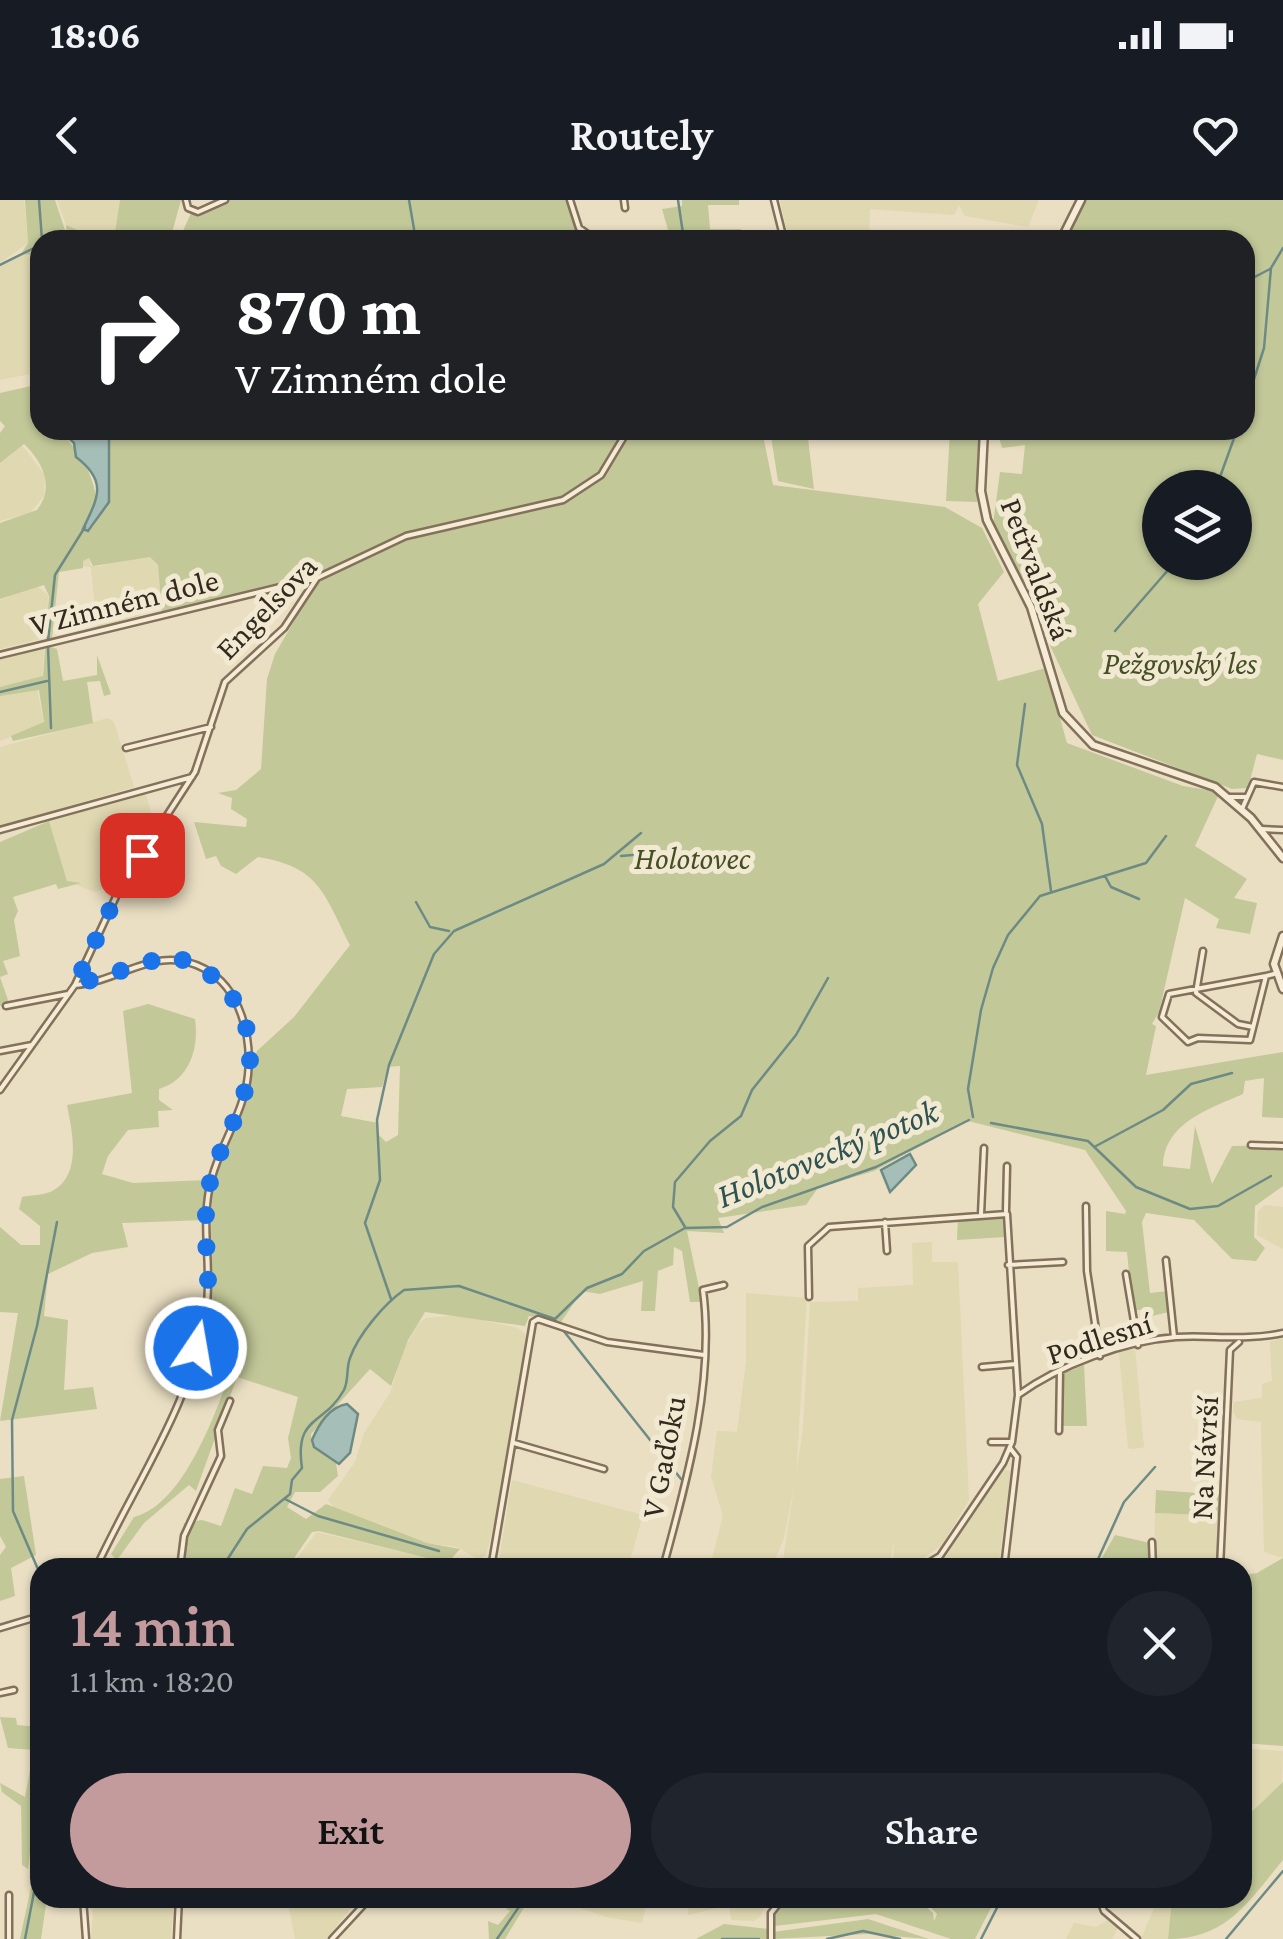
<!DOCTYPE html>
<meta charset="utf-8">
<style>
body{margin:0;font-family:"Crimson Pro",serif;background:#20242c;color:#f1f3f6;height:100vh;display:flex;flex-direction:column;font-size:38px;white-space:nowrap}
*{box-sizing:border-box;margin:0}
p{font-size:32px;color:#9ea1a6}
.icon{flex:none;width:55px;height:55px;fill:none;stroke:currentColor;stroke-width:2;stroke-linecap:round;stroke-linejoin:round}
.map{position:relative;flex:1;overflow:hidden}
.panel{position:absolute;left:30px;top:1358px;width:1222px;height:350px;display:flex;flex-direction:column;background:#171b24;border-radius:30px;box-shadow:0 2px 8px #0004}
.panel>*{flex:none}
.hud{position:absolute;left:30px;top:30px;width:1225px;height:210px;border-radius:30px;box-shadow:0 2px 8px #0004;background:#202124;color:#fff;overflow:hidden}
.buttons{position:absolute;left:1142px;top:270px;display:grid;gap:20px}
.buttons a{display:grid;place-items:center;width:110px;height:110px;border-radius:50%;background:#171b24;box-shadow:0 2px 8px #0004;font-size:50px}
.pin{position:absolute;display:grid;place-items:center;width:85px;height:85px;color:#fff;margin:-42px;border-radius:20px;box-shadow:0 5px 15px #0006}
.me{position:absolute;width:110px;margin:-55px;rotate:12deg;stroke-linejoin:round;filter:drop-shadow(0 0 8px #0008)}
.turn{display:flex;align-items:center;gap:35px;height:210px;padding:0 40px;font-size:45px}
.turn .icon{width:130px;height:130px;stroke-width:2.5}
.turn b{display:block;font-size:70px;line-height:85px}
.round{display:grid;place-items:center;flex:none;width:105px;height:105px;border-radius:52px;background:#20242c}
.head{display:flex;align-items:center;justify-content:space-between;height:170px;padding:0 40px}
h1{font-size:60px;font-weight:600;line-height:75px;color:#c49b9d}
.action{display:flex;gap:20px;margin-top:auto;padding:20px 40px}
.action a{flex:1;height:115px;border-radius:60px;background:#c49b9d;color:#111;font-size:40px;font-weight:600;line-height:115px;text-align:center}
.action a+a{background:#20242c;color:#f1f3f6}
.status{display:flex;justify-content:space-between;align-items:center;height:70px;padding:0 50px;background:#171b24;direction:ltr}
.status svg{height:28px;fill:currentColor}
header{display:flex;justify-content:space-between;align-items:center;height:130px;padding:0 40px;background:#171b24;font-size:45px;font-weight:600}
.map>svg:first-child{display:block}
</style>
<div class="status"><b>18:06</b><svg viewBox="0 0 49 12"><path d="M0 12V9h3v3zM5 12V6h3v6zM10 12V3h3v9zM15 12V0h3v12zM26 1h20v11H26zM47 4h2v5h-2z"/></svg></div>
<header><svg class="icon" aria-label="back" viewBox="0 0 24 24"><path d="M15 5l-7 7 7 7"/></svg>Routely<svg class="icon" aria-label="heart" viewBox="0 0 24 24"><path d="M12 20l-8-8c-3-5 5-10 8-4 3-6 11-1 8 4z"/></svg></header>
<div class="map">
<svg width="1283" height="1739" viewBox="0 0 1283 1739">
<rect width="100%" height="100%" fill="#eadfc3"/>
<path fill="#dfd8b1" d="M0 0H24L28 43 0 63Z
M57 0H120L116 33 89 35 66 25Z
M780 0H1039L1028 27 965 16 959 5 954 15 870 9 869 40H789Z
M27 53 40 76V172L0 180V66Z
M22 245 45 275 44 296 30 313 0 321V263Z
M129 357H150L158 365 161 405 146 406 142 414 123 423 97 429 91 367 83 366V361L89 358 91 366H101Z
M37 386 48 395 47 437 0 449V400Z
M44 448 42 478 0 487V457Z
M37 489 44 524 0 541V496Z
M108 518 114 522 134 587 0 626V547Z
M145 591 155 627 118 685 94 692 67 681 48 618Z
M1265 1005 1283 1007V1049L1257 1035 1258 1011Z
M932 1042V1062H958L969 1300 942 1345 911 1367H893L894 1342 889 1367H782L803 1228 810 1102 858 1101V1088L913 1085 912 1043Z
M746 1093 807 1098 796 1276 784 1338 772 1367H710L723 1316 711 1276 717 1231 737 1232 746 1161Z
M460 1115 518 1128 527 1136 495 1321 486 1355 479 1360 457 1347 427 1343 336 1311 328 1300 355 1262 364 1233 390 1193 404 1149 418 1124 426 1118Z
M1283 1137V1357H1279L1264 1352 1261 1222 1237 1219 1233 1212 1234 1202 1262 1198V1184L1272 1181 1270 1142Z
M1135 1148 1144 1247 1133 1249 1128 1248 1119 1153Z
M1003 1270 1011 1271 998 1367 941 1368 970 1310Z
M512 1280 643 1315 628 1367H498Z
M1155 1313 1223 1316 1219 1367 1154 1368Z
M317 1332 427 1358H454L479 1367 289 1368Z
M1242 1548 1283 1551 1282 1585 1243 1620Z
M89 1698H174L171 1739H91L93 1714Z
M287 1698H359L326 1739H295Z
M550 1698H601V1702L603 1698H648L642 1723 606 1717Z
M689 1698H767L761 1716 754 1721 731 1720 729 1705 688 1715Z
M1158 1698H1172L1168 1739H1141Z
M1109 1719 1119 1726 1112 1739H1066L1074 1723 1096 1727Z"/>
<path fill="#c2c898" fill-rule="evenodd" d="M25 0H55L67 36 66 25 89 35 115 33 120 0H181L170 40H40V72L34 55 21 54 28 43Z
M225 0H569L576 26 594 40H179L191 13H205Z
M682 0H739V5H708L710 29H741L742 40H671L662 9 682 6Z
M1086 0H1283V560L1257 554 1248 588 1232 589 1092 535 993 324 1000 272 1022 274 1025 245 1002 248 997 230H1245V40H1066ZM1160 288H1235V362H1160Z
M40 184V230H61C78 254 95 272 97 306L90 314 92 328 109 302V230H762L773 285 945 307 982 328 1004 372 978 404 998 481 1046 468 1067 543 1183 586 1220 592 1195 646 1247 679 1234 698 1257 703 1250 734 1216 728 1219 719 1185 698 1159 812 1152 824 1156 826 1146 875 1283 852V918L1262 917 1264 878 1245 881 1243 894C1209 909 1164 923 1163 966L1190 969 1195 926 1212 984 1232 946 1283 945V986L1255 1006 1254 1037 1265 1048 1256 1061 1232 1059 1194 1020 1146 1013 1142 1022 1150 1093 1168 1091 1169 1112 1152 1116 1150 1108 1133 1111 1127 1052 1106 1051V1011L1125 1014 1126 1011 1085 950 968 921 874 971 818 988 806 1005 718 1018 724 1033 687 1031 702 1102H690L682 1051 674 1047 673 1065 658 1071 655 1111H641L643 1081 600 1094 582 1091 559 1125 547 1118 529 1116 525 1126 425 1112 408 1140 391 1186 370 1169 311 1234 312 1245 336 1263 338 1276 320 1292H295L287 1307 306 1319 326 1304 427 1343 460 1349 452 1358H427L319 1331 312 1332 288 1367H176L184 1323 202 1320 221 1326 235 1288 252 1294 263 1266 287 1268 291 1258 288 1238 298 1197 237 1177 196 1291 189 1285 144 1323 117 1360 111 1354 134 1317C184 1305 216 1212 232 1168 233 1143 224 1136 202 1128L208 1108 213 978 257 851 294 817 350 745C324 694 320 667 258 657L236 674 221 666 216 656 206 659 194 622 246 627 247 619 231 609 232 598 218 593 236 590 261 569 267 479 275 454 322 373 162 415 158 365 150 357 93 366 89 358 83 361V368L59 372 51 447 57 449 63 481 97 475V455L111 494 104 496 100 481 87 482 93 523 13 541 11 536 44 522 39 490 0 496V487L43 476 49 396 44 385 0 399V323L37 310C55 287 43 262 24 244L0 263V233L5 226 0 221V193ZM400 866 398 935 386 942 377 933 378 923 341 916 347 889 382 887 388 867Z
M770 230H807L814 289 778 281Z
M950 230H981L977 302 946 301Z
M49 621 67 681 81 683 58 689 56 684 13 697 18 711 14 720 20 756 3 761 8 774 0 777 9 803 0 806V642Z
M148 804 195 819C199 848 190 880 159 889V900L173 910 158 911 159 927 128 930 108 956 102 974 133 983 209 980 205 1020 122 1023 128 1047 92 1053 48 1074 44 1116 68 1120 64 1190 93 1187 97 1209 0 1221 18 1113 0 1112V1027L21 1045H40V1026L19 1009 22 997C31 995 46 995 54 990 82 974 72 930 67 905L132 893 123 811Z
M1000 1015 1005 1018V1037L957 1040 958 1017Z
M1084 1165 1087 1226H1061L1062 1174Z
M24 1276 36 1355 11 1368 15 1396 0 1401V1355L6 1347 0 1336V1279Z
M1156 1290 1225 1295 1223 1316 1155 1313Z
M1115 1335 1150 1343 1149 1367 1096 1368Z
M1283 1358V1546L1243 1543V1375L1257 1373Z
M40 1515V1570L28 1669 22 1665 21 1606 2 1592 0 1583 25 1597 34 1550 8 1548 0 1517 16 1518 17 1525 38 1527Z
M1283 1582V1660C1248 1702 1227 1739 1168 1739L1172 1698H1242L1243 1620Z
M40 1644V1698H47L41 1739H20Z
M490 1698H522L525 1706 505 1739H489L488 1721 498 1725 510 1711Z
M799 1698H916L933 1713 934 1721 937 1714 922 1698H996L975 1739H951L876 1714 775 1726 772 1721 778 1703Z
M868 1719 929 1739 868 1734 772 1739 773 1732Z
M724 1724 768 1729 769 1739H696Z"/>
<path fill="#a5beb7" stroke="#6d8b84" stroke-width="2.5" d="M61 230H109V302L88 331 83 329C97 299 109 282 76 257L74 243Z
M910 954 916 965 890 992 881 970Z
M347 1204 358 1214 350 1253 339 1264 314 1247 312 1240C319 1224 329 1207 347 1204Z"/>
<g fill="none" stroke-linecap="round" stroke-linejoin="round">
<path stroke="#6d8b84" stroke-width="2.5" d="M39 0 42 40
M409 0 414 29
M678 0 684 40
M0 65 40 45
M1245 82 1270 69
M1245 207 1264 148 1271 68 1283 48
M1216 288 1237 230
M1115 431 1175 362
M48 441 55 375 85 327
M48 446 51 528
M0 492 47 481
M1025 504 1017 565 1042 624 1051 691
M621 656 644 654 679 662
M1105 676 1111 687 1139 699
M416 702 430 727 449 731
M973 917 968 889 981 810 993 768 1008 735 1040 696 1146 663 1166 636
M991 923 1088 941 1136 987 1190 1009 1218 1006 1271 976
M1096 946 1163 910 1191 884 1232 873
M685 1027 673 1007 675 982 710 941 741 916 752 890 796 835 828 778
M391 1099 365 1023 380 980 377 920 389 865 434 754 454 731 604 664 641 633
M555 1120 681 1279
M285 1299 318 1316 439 1351
M207 1368 227 1360 247 1329 290 1294 292 1280 302 1268C294 1215 324 1226 344 1190 349 1180 346 1168 350 1158 358 1135 384 1104 404 1090L459 1086 555 1119 587 1088 622 1074 644 1051 685 1028 727 1027 762 1007 876 967 969 920
M1094 1368 1124 1302 1155 1267
M40 1374 13 1311 12 1220 37 1126 57 1022
M25 1739 40 1661
M497 1739 525 1698
M722 1739H759
M827 1739 863 1731 900 1739
M981 1739 1002 1698
M1226 1739 1283 1671"/>
<defs>
<path id="minor" d="M186 0 188 8 198 12 225 0
M570 0 579 28 596 40
M624 0 625 8
M774 0 784 40
M0 455 317 378
M126 548 211 527
M1229 597H1247
M1242 609 1254 582 1283 587
M1261 629 1283 630
M0 630 192 577
M1203 751 1196 793 1238 824 1253 827
M1266 776 1250 840 1198 838 1188 842 1162 817 1169 794 1266 776 1274 774
M75 785C123 781 157 743 205 769 240 788 252 836 248 875 244 914 216 951 209 990 202 1029 211 1065 207 1103 194 1202 136 1281 96 1368
M6 806 68 794
M0 851 32 845
M0 890 75 785 120 688 195 572 225 482 284 428 317 378 406 336 563 300 601 275 628 230
M1251 945 1283 946
M1086 1006 1087 1071 1100 1156
M1006 1011 1007 966
M981 1014 984 948
M885 1022 887 1051
M1166 1060 1174 1137
M1008 1065 1063 1062
M1126 1074 1138 1145
M809 1097 808 1046 829 1027 1007 1014 1018 1195
M982 1167 1016 1164
M1059 1231 1060 1171
M991 1242H1011
M514 1243 604 1269
M1152 1342 1153 1368
M180 1368 184 1336 221 1256 218 1230 230 1201
M491 1368 533 1122 538 1119 607 1142 704 1155
M663 1368C687 1280 715 1182 703 1090L724 1085
M920 1368 940 1356 1003 1263 1012 1242 1018 1195C1060 1165 1123 1141 1176 1137 1212 1135 1246 1141 1283 1133
M1004 1368 1017 1257 1010 1248
M1220 1368 1230 1150 1239 1142
M0 1428 40 1416
M0 1493 14 1490
M83 1698 86 1739
M1099 1698 1104 1711 1137 1739
M9 1739V1695
M177 1739 179 1698
M332 1739 370 1698
M771 1739V1713L783 1698"/>
<path id="tertiary" d="M1061 40 1081 0
M984 230 981 291 987 320 1031 407 1063 513 1093 545 1215 587 1251 618 1283 658
M1283 736 1274 764 1283 789"/>
</defs>
<use href="#minor" stroke="#83715b" stroke-width="9"/>
<use href="#tertiary" stroke="#83715b" stroke-width="11"/>
<use href="#minor" stroke="#f6ecd6" stroke-width="4"/>
<use href="#tertiary" stroke="#f6ecd6" stroke-width="6"/>
</g>
<g fill="none" stroke-linecap="round" stroke-linejoin="round">
<path stroke="#1a73e8" stroke-width="18" stroke-dasharray="0 32.4" d="M142 655 120 688 75 785 168 756C225 767 259 820 248 878 241 915 217 950 209 987 203 1019 207 1048 208 1080 208 1103 201 1126 196 1148"/>
</g>
<g text-anchor="middle" stroke-width="10" stroke-linejoin="round" paint-order="stroke">
<g font-size="32" fill="#34291e" stroke="#f2e9d2">
<text transform="translate(1037 369) rotate(69)" y="11">Petřvaldská</text>
<text transform="translate(124 402) rotate(-14)" y="11">V Zimném dole</text>
<text transform="translate(266 407) rotate(-46)" y="11">Engelsova</text>
<text transform="translate(1099 1138) rotate(-18)" y="11">Podlesní</text>
<text transform="translate(663 1257) rotate(-79)" y="11">V Gaďoku</text>
<text transform="translate(1204 1258) rotate(-87)" y="11">Na Návrší</text>
</g>
<g font-size="32" font-style="italic" fill="#454f26" stroke="#f2e9d2">
<text x="1180" y="474">Pežgovský les</text>
<text x="692" y="669">Holotovec</text>
</g>
<g font-size="35" font-style="italic" fill="#2f5351" stroke="#f2e9d2">
<text transform="translate(827 953) rotate(-22)" y="12">Holotovecký potok</text>
</g>
</g>
</svg>
<div class="buttons">
<a><svg class="icon" aria-label="layers" viewBox="0 0 24 24"><path d="M12 4l9 5-9 5-9-5zM3 14l9 5 9-5"/></svg></a>
</div>
<div class="pin" style="left:142px;top:655px;background:#d93025"><svg class="icon" aria-label="arrive" viewBox="0 0 24 24"><path d="M6 21V4h12l-3 4 3 4H6"/></svg></div>
<svg class="me" style="left:196px;top:1148px" viewBox="-20 -20 40 40"><circle r="17" fill="#1a73e8" stroke="#fff" stroke-width="3"/><path d="M0-11L8 9 0 5-8 9z" fill="#fff"/></svg>
<div class="hud">
<div class="turn"><svg class="icon" aria-label="right" viewBox="0 0 24 24"><path d="M7 20v-9h11M14 6l5 5-5 5"/></svg><div><b>870 m</b>V Zimném dole</div></div>
</div>
<section class="panel">
<div class="head"><div><h1>14 min</h1><p>1.1 km · 18:20</p></div><a class="round"><svg class="icon" aria-label="close" viewBox="0 0 24 24"><path d="M6 6l12 12M18 6L6 18"/></svg></a></div>
<div class="action"><a>Exit</a><a>Share</a></div>
</section>
</div>
